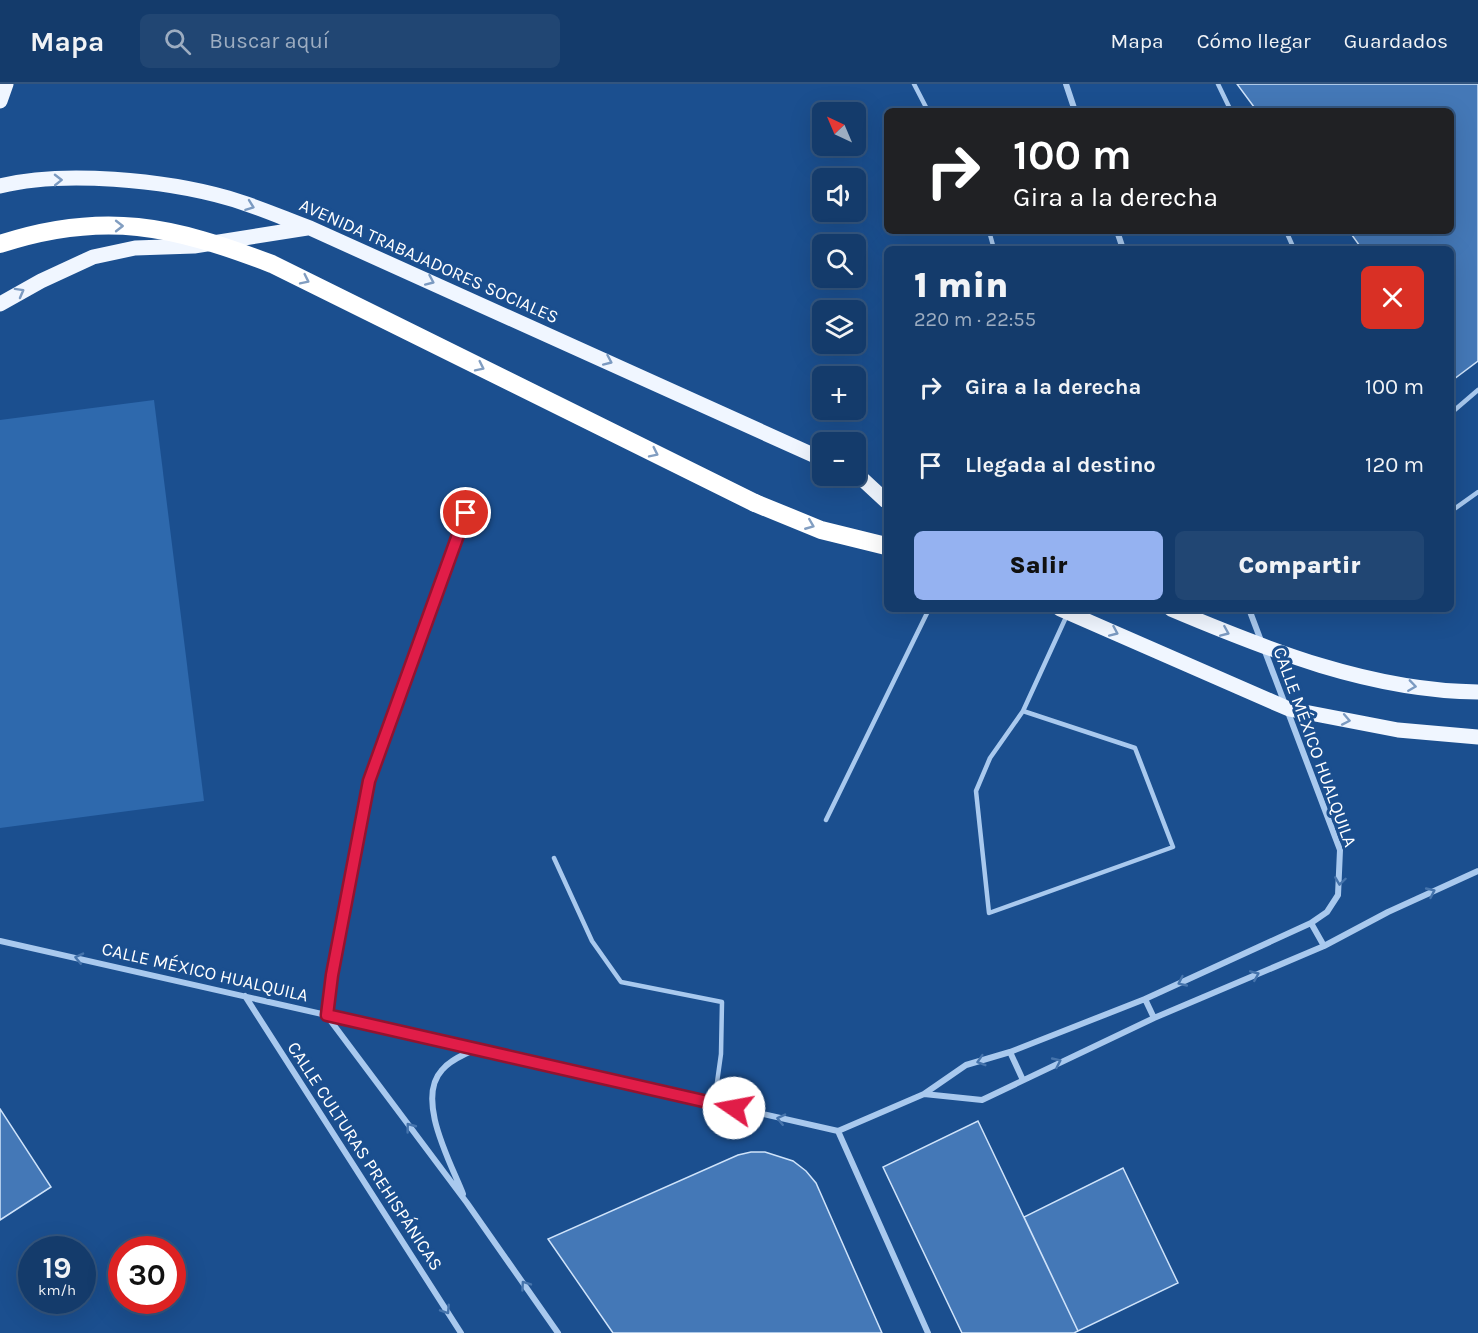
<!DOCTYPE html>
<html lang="es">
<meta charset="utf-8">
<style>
body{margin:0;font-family:Karla,sans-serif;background:#214673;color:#f1f3f6;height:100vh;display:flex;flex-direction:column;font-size:22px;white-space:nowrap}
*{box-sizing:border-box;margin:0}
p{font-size:20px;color:#9dadc1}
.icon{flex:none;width:33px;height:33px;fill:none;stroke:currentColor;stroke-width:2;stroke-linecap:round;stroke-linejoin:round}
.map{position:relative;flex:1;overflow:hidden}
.panel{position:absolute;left:884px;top:162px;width:570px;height:366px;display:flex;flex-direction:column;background:#143b6b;border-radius:9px;box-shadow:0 6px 24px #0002,0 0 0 2px #33557e}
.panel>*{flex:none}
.banner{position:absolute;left:884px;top:24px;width:570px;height:126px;border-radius:9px;box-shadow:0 6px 24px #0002,0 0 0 2px #33557e;background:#202124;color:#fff;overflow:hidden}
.needle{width:39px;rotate:316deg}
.controls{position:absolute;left:812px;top:18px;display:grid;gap:12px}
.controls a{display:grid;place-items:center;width:54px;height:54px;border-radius:9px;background:#143b6b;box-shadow:0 6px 24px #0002,0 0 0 2px #33557e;font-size:30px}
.speed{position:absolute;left:18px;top:1152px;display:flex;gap:12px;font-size:30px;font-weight:700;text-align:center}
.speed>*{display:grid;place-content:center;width:78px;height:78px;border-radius:50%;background:#143b6b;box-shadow:0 6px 24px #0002,0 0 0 2px #33557e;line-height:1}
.speed small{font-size:15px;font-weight:400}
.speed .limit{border:9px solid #d22;background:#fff;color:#111}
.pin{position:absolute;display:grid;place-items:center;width:51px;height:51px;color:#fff;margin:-26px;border:3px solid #fff;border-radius:50%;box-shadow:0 2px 6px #0007}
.me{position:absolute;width:66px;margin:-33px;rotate:282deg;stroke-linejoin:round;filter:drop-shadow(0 0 4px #0008)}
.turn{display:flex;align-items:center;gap:21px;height:126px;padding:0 30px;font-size:27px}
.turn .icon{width:78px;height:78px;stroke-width:2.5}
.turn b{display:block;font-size:42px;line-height:51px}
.round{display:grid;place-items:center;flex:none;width:63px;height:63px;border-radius:9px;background:#214673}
.head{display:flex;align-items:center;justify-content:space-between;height:102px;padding:0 30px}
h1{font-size:36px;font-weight:800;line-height:45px}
.action{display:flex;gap:12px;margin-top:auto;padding:12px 30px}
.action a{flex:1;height:69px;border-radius:9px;background:#95b2f1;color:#111;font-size:24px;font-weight:800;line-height:69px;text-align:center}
.action a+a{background:#214673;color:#f1f3f6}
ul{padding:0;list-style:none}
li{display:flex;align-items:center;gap:18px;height:78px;padding:0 30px}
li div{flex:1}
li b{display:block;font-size:22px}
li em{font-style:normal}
header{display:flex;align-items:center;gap:36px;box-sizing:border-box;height:84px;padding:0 30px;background:#143b6b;border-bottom:2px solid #33557e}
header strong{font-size:28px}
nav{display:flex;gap:33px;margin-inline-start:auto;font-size:21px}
.search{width:420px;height:54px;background:#214673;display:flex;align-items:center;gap:15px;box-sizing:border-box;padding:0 21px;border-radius:9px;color:#9dadc1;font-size:22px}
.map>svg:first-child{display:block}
</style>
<header>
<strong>Mapa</strong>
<div class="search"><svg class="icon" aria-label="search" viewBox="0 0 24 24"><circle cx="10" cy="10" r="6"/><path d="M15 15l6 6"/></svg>Buscar aquí</div>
<nav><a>Mapa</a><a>Cómo llegar</a><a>Guardados</a></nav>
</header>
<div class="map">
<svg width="1478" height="1249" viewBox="0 0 1478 1249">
<rect width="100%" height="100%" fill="#1b4f8f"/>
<path fill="#2e69ad" d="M154 316 204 717 0 744V336Z"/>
<path fill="#4478b7" stroke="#cfe3fa" stroke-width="1.5" d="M1237 0H1478V277L1450 298V165H1362L1349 147H1450V27H1257Z
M0 1025 51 1103 0 1136Z
M978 1037 1078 1247 1074 1249H962L883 1083Z
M751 1068H765L793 1077 806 1087 816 1099 882 1249H613L548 1155 738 1071Z
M1123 1084 1178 1199 1078 1247 1024 1133Z"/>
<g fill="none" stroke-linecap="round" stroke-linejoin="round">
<path stroke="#a9c9ee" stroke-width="4.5" d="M914 0 928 27
M1218 0 1231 27
M989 147 994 165
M1286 147 1294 165
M1450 330 1478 306
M1450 428 1478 408
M1023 627 990 674 976 707 989 829 1173 763 1135 664 1023 627 1067 531
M826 736 929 525
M554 774 592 857 621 898 722 918 721 970 714 1020
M327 931 331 891 369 697 466 429"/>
<path stroke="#a9c9ee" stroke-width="6" d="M1066 0 1075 27
M1117 147 1123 165
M1311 839 1324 862
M0 857 838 1047 924 1010 966 981 1010 968 1145 915 1311 839 1327 828 1338 811 1340 766 1249 525
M245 912 461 1249
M1145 915 1154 934
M327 932 467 1119 558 1249
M1010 968 1022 994
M924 1010 982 1016 1154 934 1324 862 1388 828 1478 787
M838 1047 928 1249
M463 1110C451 1079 415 1015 442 986 450 976 462 972 473 966"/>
<path stroke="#f0f6ff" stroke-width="15" d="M0 17 6 0
M0 102C63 86 165 96 228 114 256 122 283 134 310 144L822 375
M0 220 41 197 93 173 135 164 194 162 307 144
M859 392 886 417
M1060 525 1289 625 1398 646 1478 653
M1171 525C1268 566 1371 607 1478 608"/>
<path stroke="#fff" stroke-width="18" d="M755 419 821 446 886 462"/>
<path stroke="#fff" stroke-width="18" d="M0 160C104 126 173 142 272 180L755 419"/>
</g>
<defs><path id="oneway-chevron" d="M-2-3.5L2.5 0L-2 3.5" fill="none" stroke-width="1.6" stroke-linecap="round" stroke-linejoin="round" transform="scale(1.5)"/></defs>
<g stroke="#7b9ac1">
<use href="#oneway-chevron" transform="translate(58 96) rotate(-1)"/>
<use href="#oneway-chevron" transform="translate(250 122) rotate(20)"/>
<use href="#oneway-chevron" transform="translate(430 197) rotate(24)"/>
<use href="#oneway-chevron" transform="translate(20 208) rotate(-29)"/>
<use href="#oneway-chevron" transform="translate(608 277) rotate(24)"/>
<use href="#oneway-chevron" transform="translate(1114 548) rotate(24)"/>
<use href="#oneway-chevron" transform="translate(1225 548) rotate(23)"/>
<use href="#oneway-chevron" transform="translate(1412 602) rotate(8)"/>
<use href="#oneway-chevron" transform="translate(1346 636) rotate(11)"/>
</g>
<g stroke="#829ec1">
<use href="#oneway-chevron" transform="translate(119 142)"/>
<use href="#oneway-chevron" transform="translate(305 196) rotate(26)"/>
<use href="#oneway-chevron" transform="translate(480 283) rotate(26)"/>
<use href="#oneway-chevron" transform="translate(654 369) rotate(26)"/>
<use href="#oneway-chevron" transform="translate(810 441) rotate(22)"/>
</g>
<g stroke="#4674ac">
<use href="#oneway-chevron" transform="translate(1340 797) rotate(98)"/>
<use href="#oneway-chevron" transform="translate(1431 808) rotate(-25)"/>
<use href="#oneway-chevron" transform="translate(79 874) rotate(-167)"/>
<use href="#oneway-chevron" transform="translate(1255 891) rotate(-23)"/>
<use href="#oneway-chevron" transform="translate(1182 898) rotate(155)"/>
<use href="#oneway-chevron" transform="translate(981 977) rotate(163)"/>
<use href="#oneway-chevron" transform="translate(1057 978) rotate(-25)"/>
<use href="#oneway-chevron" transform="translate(781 1035) rotate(-167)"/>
<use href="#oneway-chevron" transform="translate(410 1043) rotate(-127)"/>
<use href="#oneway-chevron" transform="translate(525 1201) rotate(-125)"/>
<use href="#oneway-chevron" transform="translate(446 1226) rotate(57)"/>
</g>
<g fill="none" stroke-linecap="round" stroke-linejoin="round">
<defs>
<path id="route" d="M466 429 369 697 332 891 327 931 734 1024"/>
</defs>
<use href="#route" stroke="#92132f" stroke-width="15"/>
<use href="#route" stroke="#e11d48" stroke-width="10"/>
</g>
<g text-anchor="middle" stroke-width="6" stroke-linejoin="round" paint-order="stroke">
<g font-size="18" fill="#fff" stroke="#1b4f8f">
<text transform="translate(429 177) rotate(24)" y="6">AVENIDA TRABAJADORES SOCIALES</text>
<text transform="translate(1315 663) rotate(70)" y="6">CALLE MÉXICO HUALQUILA</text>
<text transform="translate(205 888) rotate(13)" y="6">CALLE MÉXICO HUALQUILA</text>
<text transform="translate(365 1072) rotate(57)" y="6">CALLE CULTURAS PREHISPÁNICAS</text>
</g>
</g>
</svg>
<div class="controls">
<a><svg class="needle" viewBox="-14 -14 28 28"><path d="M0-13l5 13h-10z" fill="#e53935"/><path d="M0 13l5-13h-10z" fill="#9dadc1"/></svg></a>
<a><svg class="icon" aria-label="sound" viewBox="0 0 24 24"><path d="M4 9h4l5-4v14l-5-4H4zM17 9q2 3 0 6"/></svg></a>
<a><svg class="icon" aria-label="search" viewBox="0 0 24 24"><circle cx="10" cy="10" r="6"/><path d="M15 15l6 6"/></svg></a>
<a><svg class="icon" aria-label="layers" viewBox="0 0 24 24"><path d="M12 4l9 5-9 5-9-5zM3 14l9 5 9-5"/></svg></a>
<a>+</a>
<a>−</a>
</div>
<div class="speed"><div>19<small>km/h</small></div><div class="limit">30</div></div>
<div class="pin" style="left:466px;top:429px;background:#d93025"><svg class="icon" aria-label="arrive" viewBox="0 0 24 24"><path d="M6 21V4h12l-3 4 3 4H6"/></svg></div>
<svg class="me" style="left:734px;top:1024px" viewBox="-20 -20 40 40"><circle r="19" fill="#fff"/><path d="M0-13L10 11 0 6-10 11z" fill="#e11d48"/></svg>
<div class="banner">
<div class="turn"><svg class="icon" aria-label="right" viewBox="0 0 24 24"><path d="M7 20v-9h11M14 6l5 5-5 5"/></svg><div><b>100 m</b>Gira a la derecha</div></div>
</div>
<section class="panel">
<div class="head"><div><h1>1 min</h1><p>220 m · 22:55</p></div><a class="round" style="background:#d93025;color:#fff"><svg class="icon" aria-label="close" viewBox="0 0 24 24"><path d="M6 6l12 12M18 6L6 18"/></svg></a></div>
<ul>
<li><svg class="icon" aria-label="right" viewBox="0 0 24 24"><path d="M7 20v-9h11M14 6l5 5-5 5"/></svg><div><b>Gira a la derecha</b></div><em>100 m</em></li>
<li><svg class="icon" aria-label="arrive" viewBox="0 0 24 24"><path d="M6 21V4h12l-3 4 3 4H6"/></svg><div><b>Llegada al destino</b></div><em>120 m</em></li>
</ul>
<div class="action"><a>Salir</a><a>Compartir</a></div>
</section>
</div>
